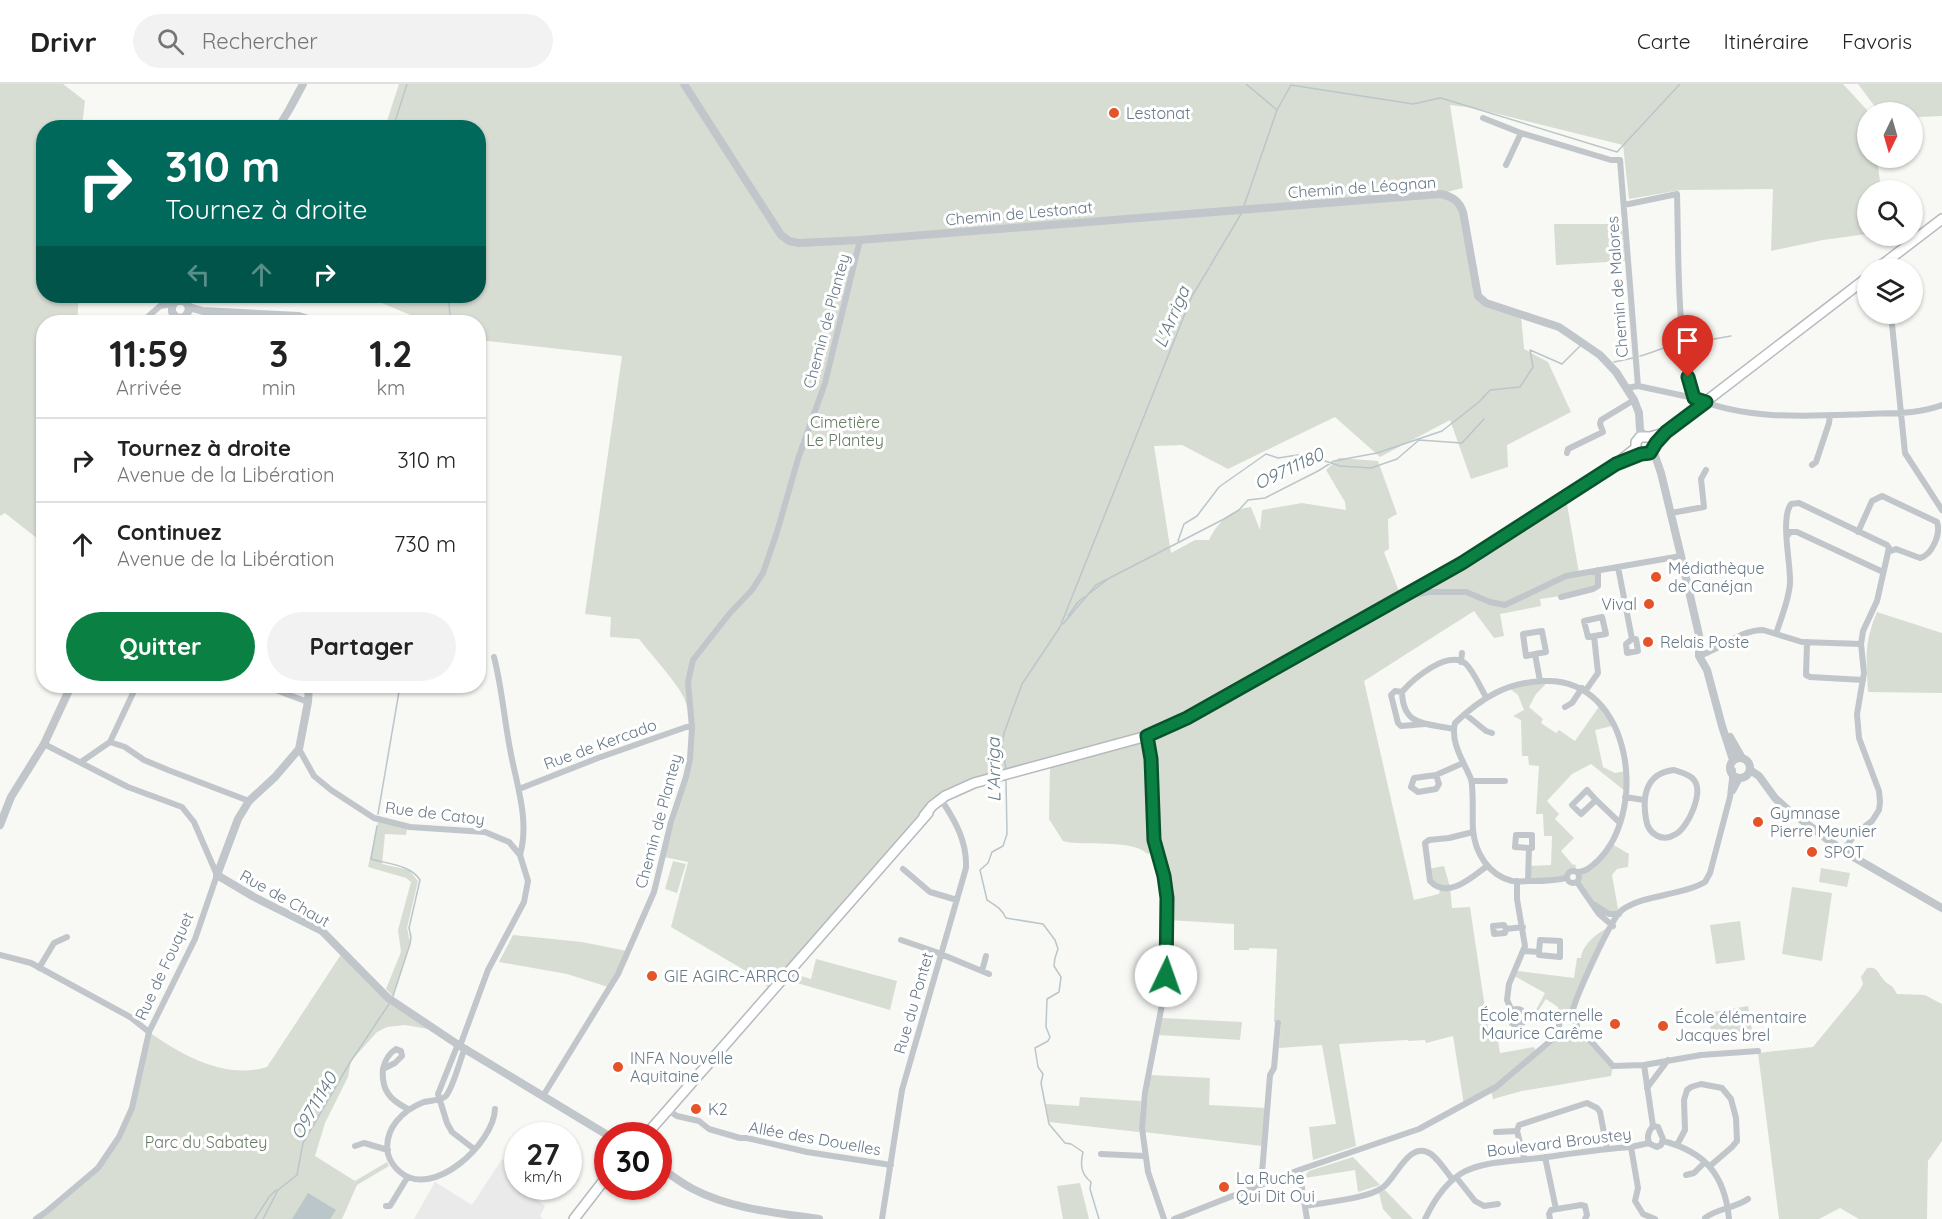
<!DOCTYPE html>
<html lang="fr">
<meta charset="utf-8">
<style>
body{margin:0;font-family:Quicksand,sans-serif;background:#f2f2f2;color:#222;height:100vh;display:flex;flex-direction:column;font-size:22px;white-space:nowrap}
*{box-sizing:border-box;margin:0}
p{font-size:20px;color:#767676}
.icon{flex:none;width:33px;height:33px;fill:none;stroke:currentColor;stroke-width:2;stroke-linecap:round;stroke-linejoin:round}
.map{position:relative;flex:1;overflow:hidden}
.sheet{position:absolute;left:36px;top:231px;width:450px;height:378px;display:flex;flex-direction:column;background:#fff;border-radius:24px;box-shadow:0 2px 4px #0004}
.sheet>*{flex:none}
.hud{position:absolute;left:36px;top:36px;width:450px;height:183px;border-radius:24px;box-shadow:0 2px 4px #0004;background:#00695c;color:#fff;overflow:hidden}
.needle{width:39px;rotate:185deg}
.fabs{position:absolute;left:1857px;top:18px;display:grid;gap:12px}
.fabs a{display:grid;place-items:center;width:66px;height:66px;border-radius:50%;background:#fff;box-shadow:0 2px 4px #0004;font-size:30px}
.speed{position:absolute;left:504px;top:1038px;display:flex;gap:12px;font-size:30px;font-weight:700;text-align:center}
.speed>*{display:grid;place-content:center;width:78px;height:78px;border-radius:50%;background:#fff;box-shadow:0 2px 4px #0004;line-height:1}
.speed small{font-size:15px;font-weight:400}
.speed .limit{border:9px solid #d22;background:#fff;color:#111}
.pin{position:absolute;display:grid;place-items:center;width:51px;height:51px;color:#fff;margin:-62px -26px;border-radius:50% 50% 50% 0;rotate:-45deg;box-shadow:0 0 6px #0007}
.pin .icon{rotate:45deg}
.me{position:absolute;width:66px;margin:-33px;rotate:3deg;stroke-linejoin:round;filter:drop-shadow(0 0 4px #0008)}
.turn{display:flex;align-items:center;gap:21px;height:126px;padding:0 30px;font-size:27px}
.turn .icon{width:78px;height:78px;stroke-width:2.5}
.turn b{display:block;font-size:42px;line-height:51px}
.lanes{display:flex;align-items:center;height:57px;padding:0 30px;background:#0003;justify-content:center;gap:30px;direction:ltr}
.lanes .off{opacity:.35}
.eta{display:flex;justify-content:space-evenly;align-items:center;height:102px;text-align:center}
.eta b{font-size:36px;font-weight:700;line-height:42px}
.cta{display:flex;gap:12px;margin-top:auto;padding:12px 30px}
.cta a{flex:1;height:69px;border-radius:36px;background:#0b8043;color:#fff;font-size:24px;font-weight:700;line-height:69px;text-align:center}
.cta a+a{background:#f2f2f2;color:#222}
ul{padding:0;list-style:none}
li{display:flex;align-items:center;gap:18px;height:84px;padding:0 30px;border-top:2px solid #e0e0e0}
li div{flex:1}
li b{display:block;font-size:22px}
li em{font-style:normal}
header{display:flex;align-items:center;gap:36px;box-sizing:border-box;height:84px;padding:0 30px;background:#fff;border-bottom:2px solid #e0e0e0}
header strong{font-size:28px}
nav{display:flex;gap:33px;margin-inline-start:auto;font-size:21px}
.search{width:420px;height:54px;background:#f2f2f2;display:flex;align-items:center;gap:15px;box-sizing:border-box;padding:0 21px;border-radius:33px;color:#767676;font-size:22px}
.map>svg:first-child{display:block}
</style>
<header>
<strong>Drivr</strong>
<div class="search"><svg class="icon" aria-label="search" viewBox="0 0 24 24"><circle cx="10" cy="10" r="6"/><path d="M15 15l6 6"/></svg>Rechercher</div>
<nav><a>Carte</a><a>Itinéraire</a><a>Favoris</a></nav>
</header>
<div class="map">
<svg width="1942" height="1135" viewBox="0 0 1942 1135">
<rect width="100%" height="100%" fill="#f8f8f5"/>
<path fill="#e9eae9" d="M502 1075 517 1083 518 1102 544 1103 537 1116 545 1122 540 1132 543 1135H414L435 1098 472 1121Z"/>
<path fill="#d8ddd4" d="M0 0H63L85 17 82 43 44 44V212H79L77 238H44L43 459 5 429 0 432Z
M399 0H1843L1867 26 1868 74H1877L1881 106H1868L1867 150 1823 156 1771 167 1773 105 1681 106 1629 115 1623 61 1474 24 1450 21 1463 104 1443 109 1457 117 1478 212 1521 231 1524 265 1548 278 1571 328 1507 361 1508 383 1471 395 1450 336 1380 373 1335 333 1228 385 1182 361 1154 362 1171 469 1195 456H1209C1217 439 1231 425 1251 423L1260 446 1262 426 1302 419 1346 426 1345 418 1326 386 1339 374 1378 377 1397 430 1388 435 1389 465 1384 468 1401 513 1561 415 1567 420 1579 489 1598 486V502L1560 512 1540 515 1541 522 1500 530 1504 552 1494 554 1474 527 1364 597 1414 816 1439 810 1440 806 1433 801 1428 785 1444 782 1450 803 1452 824 1470 823 1489 951 1497 950 1500 969 1534 963 1536 967 1561 948 1568 952 1576 948 1584 951 1613 982 1611 992 1522 1007 1493 1015 1491 1007 1464 1021 1453 952 1426 959 1425 956 1409 957 1407 956 1339 960 1356 1062 1313 1076 1309 1043 1336 1040 1322 961 1279 964 1281 940 1274 938 1277 865 1249 864V866H1234V840L1168 836 1167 814 1155 766 1148 770C1129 754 1085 763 1063 757L1049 735 1050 679 980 698 931 718 771 905 751 890 671 843 688 778 664 773C677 726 703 661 684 614 678 600 650 569 639 555L610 553 611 533 585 530 622 272 479 256 478 238H427L365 212H478V44L385 43Z
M1858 0H1942V32L1919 33 1914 44 1912 28H1879Z
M1554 140H1622L1625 177 1556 181Z
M1877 528 1942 549V609L1868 608C1866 575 1864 559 1877 528Z
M1545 597V601L1536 610 1529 623 1543 635 1541 639 1556 649 1559 646 1575 657 1600 621 1612 642 1595 646 1603 683 1615 689 1626 687 1625 707 1591 680 1572 690 1547 717 1559 730 1555 735 1574 754 1561 767 1573 781 1575 780 1577 788H1583L1612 760 1629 770 1628 783 1617 785 1612 791 1619 830C1598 830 1589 813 1577 798L1579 791 1575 786 1570 787 1566 794 1528 797 1529 782 1551 781 1552 752H1544L1543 730H1536L1539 682 1529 681 1528 672H1522L1521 636 1513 632 1524 626 1518 611 1509 604Z
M378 737 407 745 406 751 385 750 382 780 409 786 418 797 407 844 410 858 393 912 386 905 401 868 398 846 411 798 406 794 368 783Z
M673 777 686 780 677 809 665 805Z
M1821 784 1850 789 1847 803 1819 798Z
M1792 803 1832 809 1822 877 1782 870Z
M1740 837 1745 876 1716 880 1710 841Z
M1613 842 1600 864 1571 933 1558 926V923L1546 915 1538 927 1536 926 1545 909 1516 893H1511L1513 887H1518L1574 894 1577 874H1581C1582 860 1600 846 1613 842Z
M513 851 582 858 627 867 608 903 567 890 499 878Z
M342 869 390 920 436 950 428 945 405 941 387 943 377 948 351 977 348 993 325 1039 315 1072 355 1097 387 1078 389 1082 357 1101 342 1135H36L46 1128 109 1070 132 1024 149 948C182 971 225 996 267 983Z
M816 875 897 897 890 926 790 897 795 890 811 895Z
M1867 884C1878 883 1877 888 1883 895 1888 902 1891 898 1897 910L1925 911 1942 920V1057L1928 1077 1927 1135H1859L1840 1124 1819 1135H1779L1758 969 1813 963 1859 907 1863 900 1861 893Z
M1748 922 1752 946 1712 952 1708 929Z
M1162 934 1242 938 1240 956 1158 951Z
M1150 991 1210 994 1209 1021 1267 1024 1262 1062 1144 1048Z
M1080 1013 1141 1017 1139 1048 1049 1038 1046 1020 1079 1022Z
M1353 1073 1380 1101 1358 1108 1355 1086 1305 1094 1306 1090 1309 1087Z
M1080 1099 1089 1135H1063L1057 1102Z
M1385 1106 1413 1135H1392L1383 1125 1379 1109Z"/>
<path fill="#bac6ca" d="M308 1109 336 1126 330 1135H292Z"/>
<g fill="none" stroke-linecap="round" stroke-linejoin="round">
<path stroke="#bac6ca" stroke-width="1.5" d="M1246 0 1277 26
M1441 14 1617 68 1680 0
M393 44 407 0
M1244 122 1277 26 1291 1 1413 20 1440 14
M1210 182 1241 130
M448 212 451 238
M1686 260 1731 252
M1640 272C1655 268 1666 262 1680 259
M1614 278 1633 274
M1178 457 1184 440 1197 432 1219 403 1266 370 1278 374 1304 370 1340 382 1371 384 1397 375 1419 356 1462 359 1484 335
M1090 509 1108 495
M1068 532 1078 518 1084 513
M1063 540 1096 501 1224 435 1239 426 1248 416 1265 414 1318 387 1334 377 1377 369 1442 347 1479 318 1490 306 1520 303 1533 283 1530 266 1562 280 1580 262
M1006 685 1002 660 1004 649 1022 600 1060 543 1192 212 1209 184
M1006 695 1007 750 1003 762 992 768 988 779 980 786 987 816C995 821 1002 825 1006 834L1043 840 1055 856 1058 865 1055 874 1054 882 1061 893 1059 908 1047 915 1046 943 1050 953 1048 957 1035 964 1038 983 1043 990 1041 999 1049 1040 1065 1059 1071 1060 1083 1068C1080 1081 1081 1090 1091 1098L1090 1105 1099 1135
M378 730 400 602
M377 742 371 775C388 780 411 781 420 796L409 844 411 853 410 860 393 912
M255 1135 269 1113 276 1106
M263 1135 278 1106 297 1091 303 1059 349 980 389 920"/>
<defs>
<path id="primary" d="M1878 184 1942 135
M1636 364V358L1640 353H1650L1664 349
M1626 375 1641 370 1650 369 1656 359 1666 348 1868 193
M924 732 932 722 945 712 974 699 1147 652 1187 634 1462 479 1616 380 1636 364
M645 1052 928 729
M574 1135 608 1091"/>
</defs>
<use href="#primary" stroke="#b5babe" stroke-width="12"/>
<path stroke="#c1c6ca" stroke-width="6" d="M1483 34 1521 49
M1506 81 1521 49 1611 76H1620L1638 302
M1624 121 1677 110C1679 179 1676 247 1694 314
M1891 230 1905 369 1942 426
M142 238 160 222 173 220
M1626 304 1638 302 1694 314C1748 337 1811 332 1868 330 1893 329 1919 330 1942 321
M1567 369 1568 365 1603 348 1600 340 1601 336 1634 316
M1812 381 1816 378 1829 339 1830 331
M1671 429 1704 423 1701 395 1706 386
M1858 448 1872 417 1882 412 1937 438C1941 450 1932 471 1920 474L1896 465 1888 468
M1788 451 1790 448H1797L1883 488
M1618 483 1632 555 1626 560 1627 569 1638 567 1636 555H1632
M1408 512 1429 508H1466L1490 518 1505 521 1566 492 1681 472
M1561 513 1593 505 1598 502V486
M1776 550C1781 534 1789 516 1790 499 1791 480 1780 435 1791 420L1799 419 1887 461 1889 464 1877 517 1863 547 1861 560 1864 589 1857 630 1859 654 1879 707 1880 718 1879 726 1872 737 1856 749 1843 767
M1807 558 1806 591 1810 593 1863 596
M1535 570 1546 568 1542 547 1523 550 1526 572 1535 570 1540 597
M1699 572C1721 565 1740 546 1763 546L1802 558 1861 560
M494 573C502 604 504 634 510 665 516 699 530 736 520 771
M1461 578 1462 569
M265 602 308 618
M1586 606 1598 589 1594 552 1606 550 1602 533 1584 537 1588 553 1594 552
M1402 608 1395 607 1391 611 1398 639 1401 642 1425 640
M1565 623 1572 619 1582 604
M1465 630 1486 647 1492 649
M1454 645C1426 639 1403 643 1402 608 1413 595 1448 565 1466 580 1474 588 1480 603 1486 613
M1147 652 1151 675 1153 756 1165 798 1168 836 1165 905 1145 1009 1142 1044 1148 1088 1164 1135
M110 658 134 607
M299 665 314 692 331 706 374 734 410 743 485 748 509 758 520 771 528 797 524 818 488 886 460 962
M81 678 110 658 125 663 144 676 168 686 249 717
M1674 686C1680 688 1690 690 1694 696 1704 709 1688 743 1676 750 1662 759 1648 750 1646 735 1642 712 1646 689 1674 686Z
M1436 691 1439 700 1436 705 1418 708 1411 703 1414 694 1436 691 1463 679
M1472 697H1505
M519 705 598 674 692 641
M1733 707 1740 694
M1625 713 1644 716
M1596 716 1587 706 1572 721 1581 730 1596 716 1619 738
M1473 748 1449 754 1429 756 1425 759 1430 797C1448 816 1472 793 1487 782
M903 785 930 808 957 816
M1567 793a6 6 0 1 1 12 0a6 6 0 1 1-12 0Z
M1566 794C1554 797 1542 797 1530 797 1524 797 1518 798 1512 797 1488 791 1475 768 1473 746 1472 733 1474 706 1471 695 1464 678 1450 659 1455 639 1481 614 1507 598 1544 597 1633 593 1651 733 1593 781 1588 785 1584 788 1577 788
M1528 797 1529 764H1532V751H1516L1515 763 1529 764
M1577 798 1599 830 1613 842
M1595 821 1609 830H1619
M1506 845 1504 841 1493 842 1494 850 1505 849 1506 845 1523 843
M901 856 936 868 989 890
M1524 867 1539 868V871L1560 873V857L1540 856 1539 868
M0 871 31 879 130 933 149 948
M39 884 54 859 67 853
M982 887 986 872
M1509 933a8 8 0 1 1 16 0a8 8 0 1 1-16 0Z
M1512 927 1507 916 1509 900 1525 862 1517 815V797
M1559 942a9 9 0 1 1 18 0a9 9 0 1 1-18 0Z
M1571 933C1573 918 1611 834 1622 826 1645 810 1681 812 1705 798L1710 789 1730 713 1733 686
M1576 948 1588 954 1613 982 1644 981 1653 1042
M458 960 438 1010 447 1039 452 1048 474 1065
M467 965 463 969C459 980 453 1003 446 1012 441 1017 431 1016 424 1018 403 1026 383 1045 388 1070 390 1077 394 1083 400 1088 433 1116 494 1059 495 1025
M1644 981 1701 971 1758 967
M383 985C385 976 388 970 396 965L401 967 402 972 395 979 383 985C381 1006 390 1016 408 1025
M1647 1004 1668 976
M543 1012 618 890 654 808 671 738 686 693 690 675 692 644 688 598 693 576 730 529 752 506 763 489 777 448 798 375 825 299 860 156
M668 1026 677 1032 699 1037 709 1045 740 1054H747L807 1068 891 1081
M1653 1042 1658 1043 1663 1055 1661 1061 1657 1063 1650 1060C1646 1054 1648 1048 1653 1042Z
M1496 1048 1517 1047
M1663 1057C1706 1068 1725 1092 1729 1135
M1677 1061 1685 1046 1684 1016 1687 1006 1691 1003 1701 1000 1722 1004 1731 1015 1736 1034 1737 1057 1732 1063 1710 1082
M355 1062 364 1059 388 1066
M1631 1063 1638 1104 1635 1117 1643 1130 1655 1135
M1101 1070 1144 1072
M1545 1073 1556 1125
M1524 1074 1517 1047 1519 1041 1587 1019 1597 1024 1600 1028 1607 1065
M1299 1086 1307 1135
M1686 1091 1694 1089 1705 1078
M1456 1093 1475 1117 1484 1122 1498 1120
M1261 1101 1270 991 1274 984 1278 939
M386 1122H390L407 1094
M1305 1122C1325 1118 1366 1115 1382 1104 1396 1095 1409 1055 1431 1070 1439 1076 1446 1087 1452 1095
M1705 1134C1716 1125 1735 1124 1748 1115
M36 1135 46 1128 98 1084 119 1053 132 1024 149 948 195 855 217 791 194 738 182 723 128 703 44 660
M882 1135 902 1006 966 784C967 758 956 738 942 717
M1174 1135 1299 1086 1419 1045 1496 1003 1561 948
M1425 1135C1454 1075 1481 1081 1539 1074 1569 1070 1600 1065 1631 1063L1649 1059
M1550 1135 1549 1130 1551 1126 1581 1121 1585 1122 1587 1131 1585 1135"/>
<path stroke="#c1c6ca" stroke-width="8" d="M684 0 781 151 789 157 799 159 860 156 1441 110C1453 113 1459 117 1463 128L1478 212 1486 219 1559 243 1600 271 1616 288 1634 316 1639 329 1640 346 1644 352
M278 44 289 26 303 0
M177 217H184L188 221 189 226 185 233 177 234 172 228V223L178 212
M189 223 203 227 299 232 318 238
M1653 366 1661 389 1681 472 1699 551V572L1707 586 1722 642 1733 676
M309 602 308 618 299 665 275 693 249 717 238 735 217 791 254 813 322 847 388 914 460 962 609 1052
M1730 653 1742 674
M1730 684a10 10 0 1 1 20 0a10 10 0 1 1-20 0Z
M1750 686 1759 692 1775 714 1787 725 1843 767 1942 824
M0 741 11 713 44 660 71 602
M658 1082C670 1090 681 1099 693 1105 731 1125 778 1129 819 1135"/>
<use href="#primary" stroke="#fff" stroke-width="9"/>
</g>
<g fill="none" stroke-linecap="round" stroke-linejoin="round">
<defs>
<path id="route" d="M1166 892 1167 814 1164 792 1154 756 1151 675 1147 652 1187 634 1462 479 1616 380 1641 370 1650 369 1656 359 1666 348 1706 318 1694 314 1688 293"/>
</defs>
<use href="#route" stroke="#07532c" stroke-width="15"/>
<use href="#route" stroke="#0b8043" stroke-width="10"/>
</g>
<g fill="#e55329" stroke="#fff" stroke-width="2">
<circle cx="1114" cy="29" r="6"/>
<circle cx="1656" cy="493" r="6"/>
<circle cx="1649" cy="520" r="6"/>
<circle cx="1648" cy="558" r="6"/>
<circle cx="1758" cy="738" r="6"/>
<circle cx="1812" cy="768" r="6"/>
<circle cx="652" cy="892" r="6"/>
<circle cx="1615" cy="940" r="6"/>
<circle cx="1663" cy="942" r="6"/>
<circle cx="618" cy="983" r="6"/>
<circle cx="696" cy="1025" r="6"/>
<circle cx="1224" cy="1103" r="6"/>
</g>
<g text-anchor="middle" stroke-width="6" stroke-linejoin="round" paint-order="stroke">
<g font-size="16" fill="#677987" stroke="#fff" text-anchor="start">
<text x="1126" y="35">Lestonat</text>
<text x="1668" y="490">Médiathèque<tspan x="1668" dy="18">de Canéjan</tspan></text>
<text x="1637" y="526" text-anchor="end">Vival</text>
<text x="1660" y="564">Relais Poste</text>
<text x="1770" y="735">Gymnase<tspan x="1770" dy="18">Pierre Meunier</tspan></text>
<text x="1824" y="774">SPOT</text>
<text x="664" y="898">GIE AGIRC-ARRCO</text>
<text x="1603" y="937" text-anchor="end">École maternelle<tspan x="1603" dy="18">Maurice Carême</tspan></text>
<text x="1675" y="939">École élémentaire<tspan x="1675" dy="18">Jacques brel</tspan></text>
<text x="630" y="980">INFA Nouvelle<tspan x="630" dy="18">Aquitaine</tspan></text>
<text x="708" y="1031">K2</text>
<text x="1236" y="1100">La Ruche<tspan x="1236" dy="18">Qui Dit Oui</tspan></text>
</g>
<g font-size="16" fill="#677987" stroke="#fff">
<text transform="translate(1362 103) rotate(-4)" y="6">Chemin de Léognan</text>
<text transform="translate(1019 129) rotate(-5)" y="6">Chemin de Lestonat</text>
<text transform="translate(1617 203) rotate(-94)" y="6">Chemin de Malores</text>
<text transform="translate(826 237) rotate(-75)" y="6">Chemin de Plantey</text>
<text transform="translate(600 660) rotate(-20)" y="6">Rue de Kercado</text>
<text transform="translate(435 729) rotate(7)" y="6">Rue de Catoy</text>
<text transform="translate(658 737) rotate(-75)" y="6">Chemin de Plantey</text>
<text transform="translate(285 814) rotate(29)" y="6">Rue de Chaut</text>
<text transform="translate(164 882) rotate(-65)" y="6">Rue de Fouquet</text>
<text transform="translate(913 919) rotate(-74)" y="6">Rue du Pontet</text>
<text transform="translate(815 1054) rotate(10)" y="6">Allée des Douelles</text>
<text transform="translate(1559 1058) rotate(-7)" y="6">Boulevard Broustey</text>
</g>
<g font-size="16" fill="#667962" stroke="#fff">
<text x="845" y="344">Cimetière<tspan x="845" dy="18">Le Plantey</tspan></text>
<text x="206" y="1064">Parc du Sabatey</text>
</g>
<g font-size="18" font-style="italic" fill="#637a83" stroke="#fff">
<text transform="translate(1172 233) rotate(-67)" y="6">L'Arriga</text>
<text transform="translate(1289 385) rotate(-25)" y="6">O9711180</text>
<text transform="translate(994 686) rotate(-91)" y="6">L'Arriga</text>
<text transform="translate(314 1022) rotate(-60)" y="6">O9711140</text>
</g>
</g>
</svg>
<div class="fabs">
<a><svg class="needle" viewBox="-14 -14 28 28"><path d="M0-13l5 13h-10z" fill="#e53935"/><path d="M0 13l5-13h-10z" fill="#767676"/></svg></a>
<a><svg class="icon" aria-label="search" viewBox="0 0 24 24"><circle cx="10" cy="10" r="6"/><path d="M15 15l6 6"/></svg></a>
<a><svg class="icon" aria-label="layers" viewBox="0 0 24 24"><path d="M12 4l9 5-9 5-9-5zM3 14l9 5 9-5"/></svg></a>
</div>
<div class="speed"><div>27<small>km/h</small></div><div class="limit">30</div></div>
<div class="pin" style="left:1688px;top:293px;background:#d93025"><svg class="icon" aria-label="arrive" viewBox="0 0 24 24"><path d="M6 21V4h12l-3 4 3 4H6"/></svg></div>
<svg class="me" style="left:1166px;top:892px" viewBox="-20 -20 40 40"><circle r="19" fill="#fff"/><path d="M0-13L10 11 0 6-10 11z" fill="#0b8043"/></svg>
<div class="hud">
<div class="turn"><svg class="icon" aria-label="right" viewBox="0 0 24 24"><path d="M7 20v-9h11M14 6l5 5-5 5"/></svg><div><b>310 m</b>Tournez à droite</div></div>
<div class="lanes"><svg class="icon off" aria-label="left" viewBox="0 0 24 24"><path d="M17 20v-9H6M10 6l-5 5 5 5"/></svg><svg class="icon off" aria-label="ahead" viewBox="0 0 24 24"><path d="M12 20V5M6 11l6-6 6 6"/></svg><svg class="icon" aria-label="right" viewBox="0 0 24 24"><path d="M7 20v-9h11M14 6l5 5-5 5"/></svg></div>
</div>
<section class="sheet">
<div class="eta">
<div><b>11:59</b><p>Arrivée</p></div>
<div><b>3</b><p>min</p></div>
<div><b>1.2</b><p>km</p></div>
</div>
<ul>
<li><svg class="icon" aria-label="right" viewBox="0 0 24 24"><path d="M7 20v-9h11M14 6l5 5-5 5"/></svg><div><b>Tournez à droite</b><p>Avenue de la Libération</p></div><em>310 m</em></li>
<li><svg class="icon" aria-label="ahead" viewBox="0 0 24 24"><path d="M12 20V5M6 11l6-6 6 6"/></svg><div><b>Continuez</b><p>Avenue de la Libération</p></div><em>730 m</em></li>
</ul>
<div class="cta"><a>Quitter</a><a>Partager</a></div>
</section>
</div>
